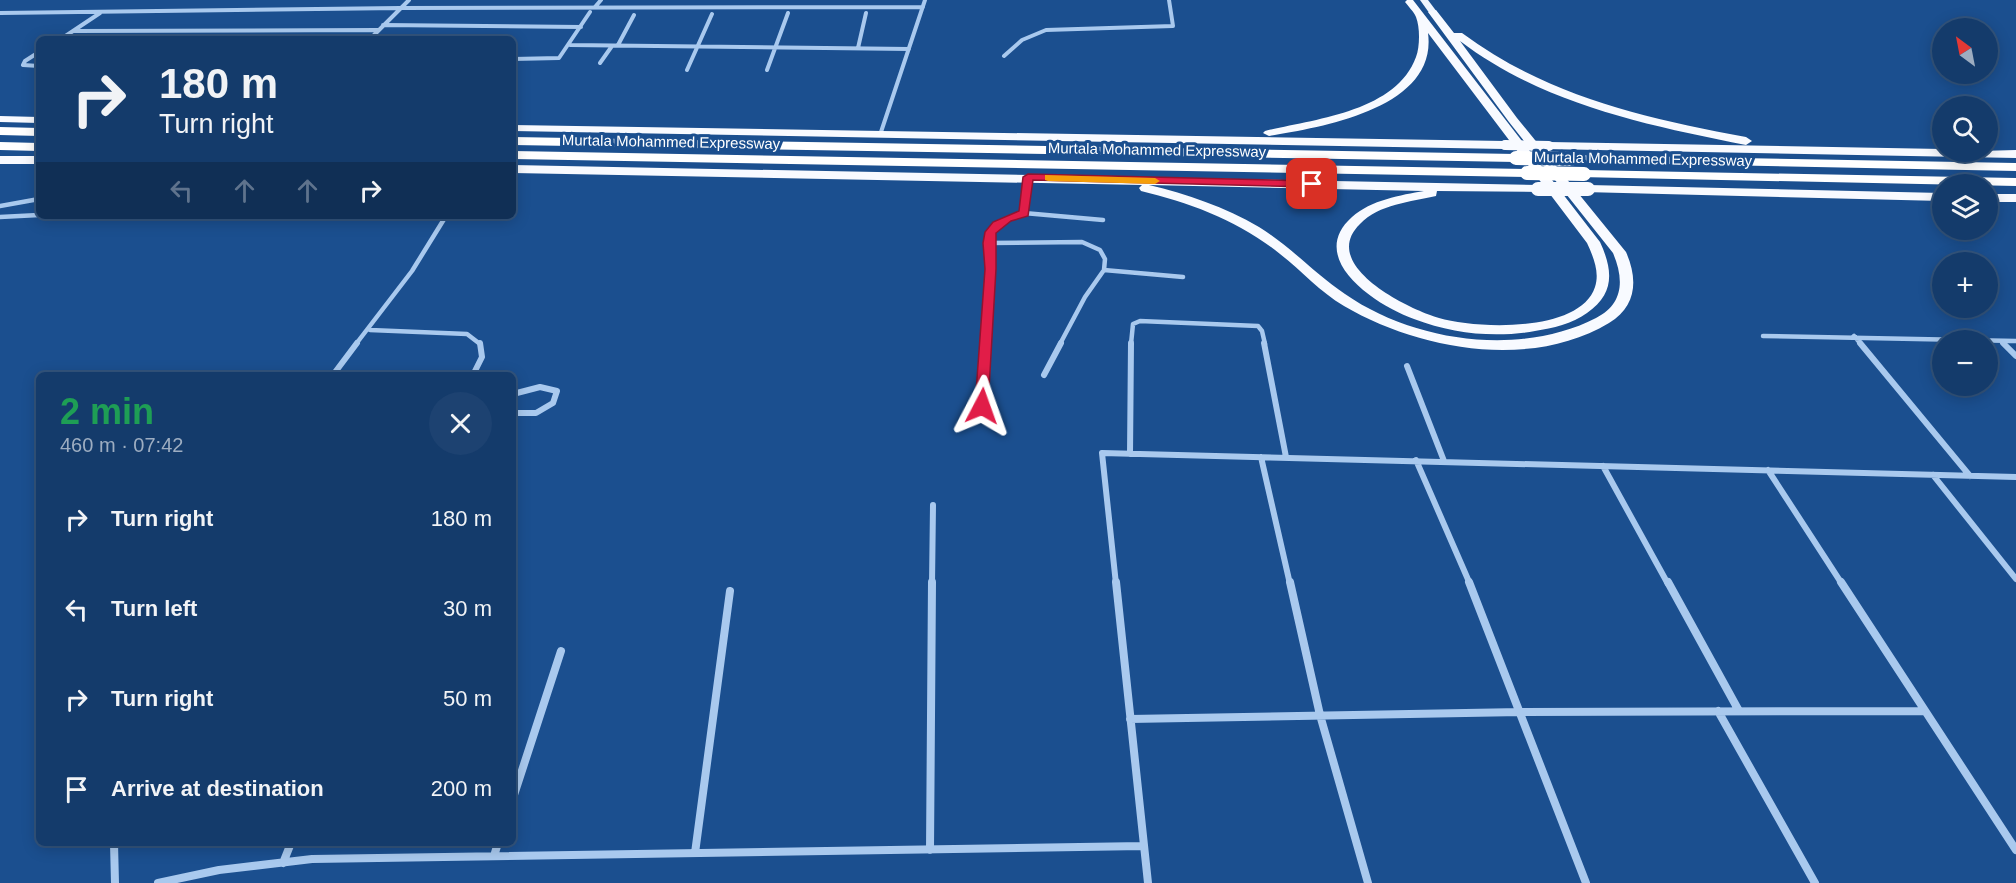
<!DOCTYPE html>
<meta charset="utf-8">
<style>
body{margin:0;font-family:Arial,sans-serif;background:#1d4271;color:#f1f3f6;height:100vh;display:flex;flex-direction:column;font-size:22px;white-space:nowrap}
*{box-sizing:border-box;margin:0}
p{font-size:20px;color:#9dadc1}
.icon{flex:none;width:33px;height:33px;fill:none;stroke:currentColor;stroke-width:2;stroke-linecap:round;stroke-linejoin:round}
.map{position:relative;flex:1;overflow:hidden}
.side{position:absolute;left:36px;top:372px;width:480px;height:474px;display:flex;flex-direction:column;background:#143b6b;border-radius:9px;box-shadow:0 3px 15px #0003,0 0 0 2px #33557e}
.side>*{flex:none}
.banner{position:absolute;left:36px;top:36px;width:480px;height:183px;border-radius:9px;box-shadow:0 3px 15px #0003,0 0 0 2px #33557e;background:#143b6b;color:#f1f3f6;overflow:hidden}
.needle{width:39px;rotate:328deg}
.fabs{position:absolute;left:1932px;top:18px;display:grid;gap:12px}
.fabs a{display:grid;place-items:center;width:66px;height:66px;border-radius:50%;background:#143b6b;box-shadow:0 3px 15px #0003,0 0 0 2px #33557e;font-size:30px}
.pin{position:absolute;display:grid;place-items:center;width:51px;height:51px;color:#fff;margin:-26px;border-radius:12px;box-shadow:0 3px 9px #0006}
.me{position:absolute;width:66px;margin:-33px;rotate:4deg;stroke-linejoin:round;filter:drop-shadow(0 0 4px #0008)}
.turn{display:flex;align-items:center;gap:21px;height:126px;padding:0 24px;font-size:27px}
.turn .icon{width:78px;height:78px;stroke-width:2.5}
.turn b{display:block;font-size:42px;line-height:51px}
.lanes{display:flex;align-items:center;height:57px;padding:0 24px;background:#0003;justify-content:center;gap:30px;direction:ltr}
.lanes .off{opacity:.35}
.round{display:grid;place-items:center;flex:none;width:63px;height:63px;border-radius:32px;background:#1d4271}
.head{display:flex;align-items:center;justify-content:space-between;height:102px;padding:0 24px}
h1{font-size:36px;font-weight:700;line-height:45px;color:#1e9e55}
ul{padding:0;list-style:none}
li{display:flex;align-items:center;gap:18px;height:90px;padding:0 24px}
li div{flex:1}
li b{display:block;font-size:22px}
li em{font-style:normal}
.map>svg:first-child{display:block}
</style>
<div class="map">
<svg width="2016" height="883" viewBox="0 0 2016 883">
<rect width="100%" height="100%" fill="#1b4f8f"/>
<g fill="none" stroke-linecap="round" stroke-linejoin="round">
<path stroke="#a9c9ee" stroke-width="4" d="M595 7 601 0
M0 13 400 8 923 7
M383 25 581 27
M74 31 378 30
M61 39 100 13
M370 39 409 0
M570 45 909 49
M618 45 634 15
M858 48 866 13
M39 52 25 61 23 65 39 66
M1004 56 1022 40 1046 30 1173 26 1169 0
M513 59 559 58 590 12
M600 63 612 46
M687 70 712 14
M767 70 788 13
M880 135 925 0"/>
<path stroke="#a9c9ee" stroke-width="4.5" d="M0 206 39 199
M1024 213 1103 220
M0 217 39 215
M988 243 1082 242 1100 250 1105 259 1104 270 1085 297 1060 344
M1104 270 1183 277
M370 330 467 334 480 344
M1763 336 2016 341
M1854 336 1861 344
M2001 341 2004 344
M356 344 412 271 446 216
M987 344 991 271 989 248 990 234 1000 222 1024 213 1028 177
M1131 344 1133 324 1140 321 1258 326 1262 331 1265 344"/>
<path stroke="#a9c9ee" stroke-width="6" d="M1264 343 1286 457
M1860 343 1970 476
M2003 343 2016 356
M1407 366 1444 461
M333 375 357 343
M473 375 482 357 480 343
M1044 375 1061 343
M513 394 540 387 557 391 553 403 536 413H513
M982 406 987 343
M1130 454 1131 343
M1261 457 1290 584
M1416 460 1470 584
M1603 466 1668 584
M1768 470 1842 584
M1933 475 2016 579
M932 584 933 505
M1116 584 1102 453 2016 477"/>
<path stroke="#a9c9ee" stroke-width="8" d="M1116 582 1148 883
M1290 582 1320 715 1368 883
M1469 582 1586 883
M1668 582 1739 711
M1841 582 2016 850
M1718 711 1815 883
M1130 719 1521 712 1924 711
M513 798 561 651
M114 843 115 883
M930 850 932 582
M695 853 730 591
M494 856 498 843
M283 863 291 843
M158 883 219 870 312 859 1143 846"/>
<path fill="#f0f6ff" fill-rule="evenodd" d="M1420 0H1428L1437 12 1436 14H1430Z"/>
<path fill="#f8faff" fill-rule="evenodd" d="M1407 0H1413L1600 242C1613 270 1615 294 1587 313 1572 324 1553 328 1535 331 1495 338 1453 334 1414 319 1377 306 1305 259 1352 217 1371 200 1401 195 1424 191L1149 185C1187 194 1225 207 1259 227 1290 246 1314 273 1345 294 1414 342 1520 357 1596 318 1624 304 1624 279 1613 253L1509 122 1428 12 1436 10 1454 33H1462C1547 96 1643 118 1746 137L1752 141 1746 145C1646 125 1543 104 1460 41L1517 118 1626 252C1638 279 1637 306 1609 323 1531 370 1419 350 1344 306 1320 292 1302 271 1280 254 1239 221 1191 203 1141 191L1139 188 1142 185 513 173V165L1538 185 1542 186 1544 189 1542 192 1437 191 1436 196C1411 202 1379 204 1360 224 1318 265 1408 309 1439 318 1476 329 1580 333 1595 287 1600 272 1593 256 1587 243L1428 33C1438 108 1323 127 1269 136L1263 133 1265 131C1314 119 1396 112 1416 57 1420 46 1420 27 1416 17 1414 12 1408 6 1405 2Z
M0 116 39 117V123L0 122Z
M513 125 1505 141 1511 145 1505 149 513 131Z
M1549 142 1942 149V152L2016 150V158L1545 149V143Z
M0 156H39V164H0Z
M1588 185 1942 193V201L1584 192 1582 189 1584 186Z
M1988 194H2016V202H1988Z"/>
<path fill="#fff" fill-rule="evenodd" d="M0 127 39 128V136L0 135Z
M513 137 1516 154 1523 158 1516 162 513 145Z
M0 142 39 143V151L0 150Z
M513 151 1527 169 1534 173 1527 177 513 159Z
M1571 155 2016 163V171L1566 162 1564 159Z
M1584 170 2016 178V186L1579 177 1577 174 1579 171Z"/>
<path stroke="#f8faff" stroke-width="10" d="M1505 145 1549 146"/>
<path stroke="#f8faff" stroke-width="14" d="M1538 189H1588"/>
<path stroke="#fff" stroke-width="14" d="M1516 158 1571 159
M1527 173 1584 174"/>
</g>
<path fill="#e11d48" stroke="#92132f" stroke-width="1.5" d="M1028 174 1312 181 1317 184 1312 187 1033 180 1028 216 1011 221 996 233V269L988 406 982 411 975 406 985 269 983 243 985 232 993 222 1019 211 1023 177Z"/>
<path fill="#f59e0b" d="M1045 175 1155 178 1160 181 1155 184 1048 181 1045 180Z"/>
<g text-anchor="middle" stroke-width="6" stroke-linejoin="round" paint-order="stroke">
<g font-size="15" fill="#fff" stroke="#1b4f8f">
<text transform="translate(671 142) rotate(1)" y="5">Murtala Mohammed Expressway</text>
<text transform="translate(1157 150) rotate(1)" y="5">Murtala Mohammed Expressway</text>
<text transform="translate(1643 159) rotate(1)" y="5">Murtala Mohammed Expressway</text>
</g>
</g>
</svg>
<div class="fabs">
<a><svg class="needle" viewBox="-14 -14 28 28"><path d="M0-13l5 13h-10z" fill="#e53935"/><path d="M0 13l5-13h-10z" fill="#9dadc1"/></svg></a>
<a><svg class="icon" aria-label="search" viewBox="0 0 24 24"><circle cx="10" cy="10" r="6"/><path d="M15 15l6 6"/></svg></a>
<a><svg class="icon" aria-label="layers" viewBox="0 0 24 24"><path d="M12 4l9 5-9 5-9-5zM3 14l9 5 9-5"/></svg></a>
<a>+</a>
<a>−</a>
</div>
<div class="pin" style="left:1312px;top:184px;background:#d93025"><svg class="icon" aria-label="arrive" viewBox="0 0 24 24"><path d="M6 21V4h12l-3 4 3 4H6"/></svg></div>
<svg class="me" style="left:982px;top:406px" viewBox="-20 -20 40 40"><path d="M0-17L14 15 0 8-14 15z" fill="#e11d48" stroke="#fff" stroke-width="4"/></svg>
<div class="banner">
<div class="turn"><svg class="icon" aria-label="right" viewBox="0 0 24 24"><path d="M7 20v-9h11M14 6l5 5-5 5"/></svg><div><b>180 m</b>Turn right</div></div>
<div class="lanes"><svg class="icon off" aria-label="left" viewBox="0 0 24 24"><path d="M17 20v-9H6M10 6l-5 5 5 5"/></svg><svg class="icon off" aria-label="ahead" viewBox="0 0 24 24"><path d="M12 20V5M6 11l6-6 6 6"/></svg><svg class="icon off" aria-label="ahead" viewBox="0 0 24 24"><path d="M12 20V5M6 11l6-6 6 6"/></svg><svg class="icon" aria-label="right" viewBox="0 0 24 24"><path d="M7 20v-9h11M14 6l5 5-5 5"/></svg></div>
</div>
<section class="side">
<div class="head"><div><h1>2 min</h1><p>460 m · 07:42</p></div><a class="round"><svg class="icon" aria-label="close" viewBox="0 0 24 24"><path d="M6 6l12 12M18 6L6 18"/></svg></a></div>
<ul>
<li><svg class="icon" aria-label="right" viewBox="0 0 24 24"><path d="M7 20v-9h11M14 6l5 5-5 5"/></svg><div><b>Turn right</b></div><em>180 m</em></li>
<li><svg class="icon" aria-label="left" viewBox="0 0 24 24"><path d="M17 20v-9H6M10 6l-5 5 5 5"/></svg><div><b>Turn left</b></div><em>30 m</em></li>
<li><svg class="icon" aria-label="right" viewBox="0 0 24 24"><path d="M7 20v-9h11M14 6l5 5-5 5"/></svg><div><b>Turn right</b></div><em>50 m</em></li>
<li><svg class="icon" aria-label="arrive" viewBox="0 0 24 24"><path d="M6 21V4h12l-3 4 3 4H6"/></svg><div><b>Arrive at destination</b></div><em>200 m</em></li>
</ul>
</section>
</div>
